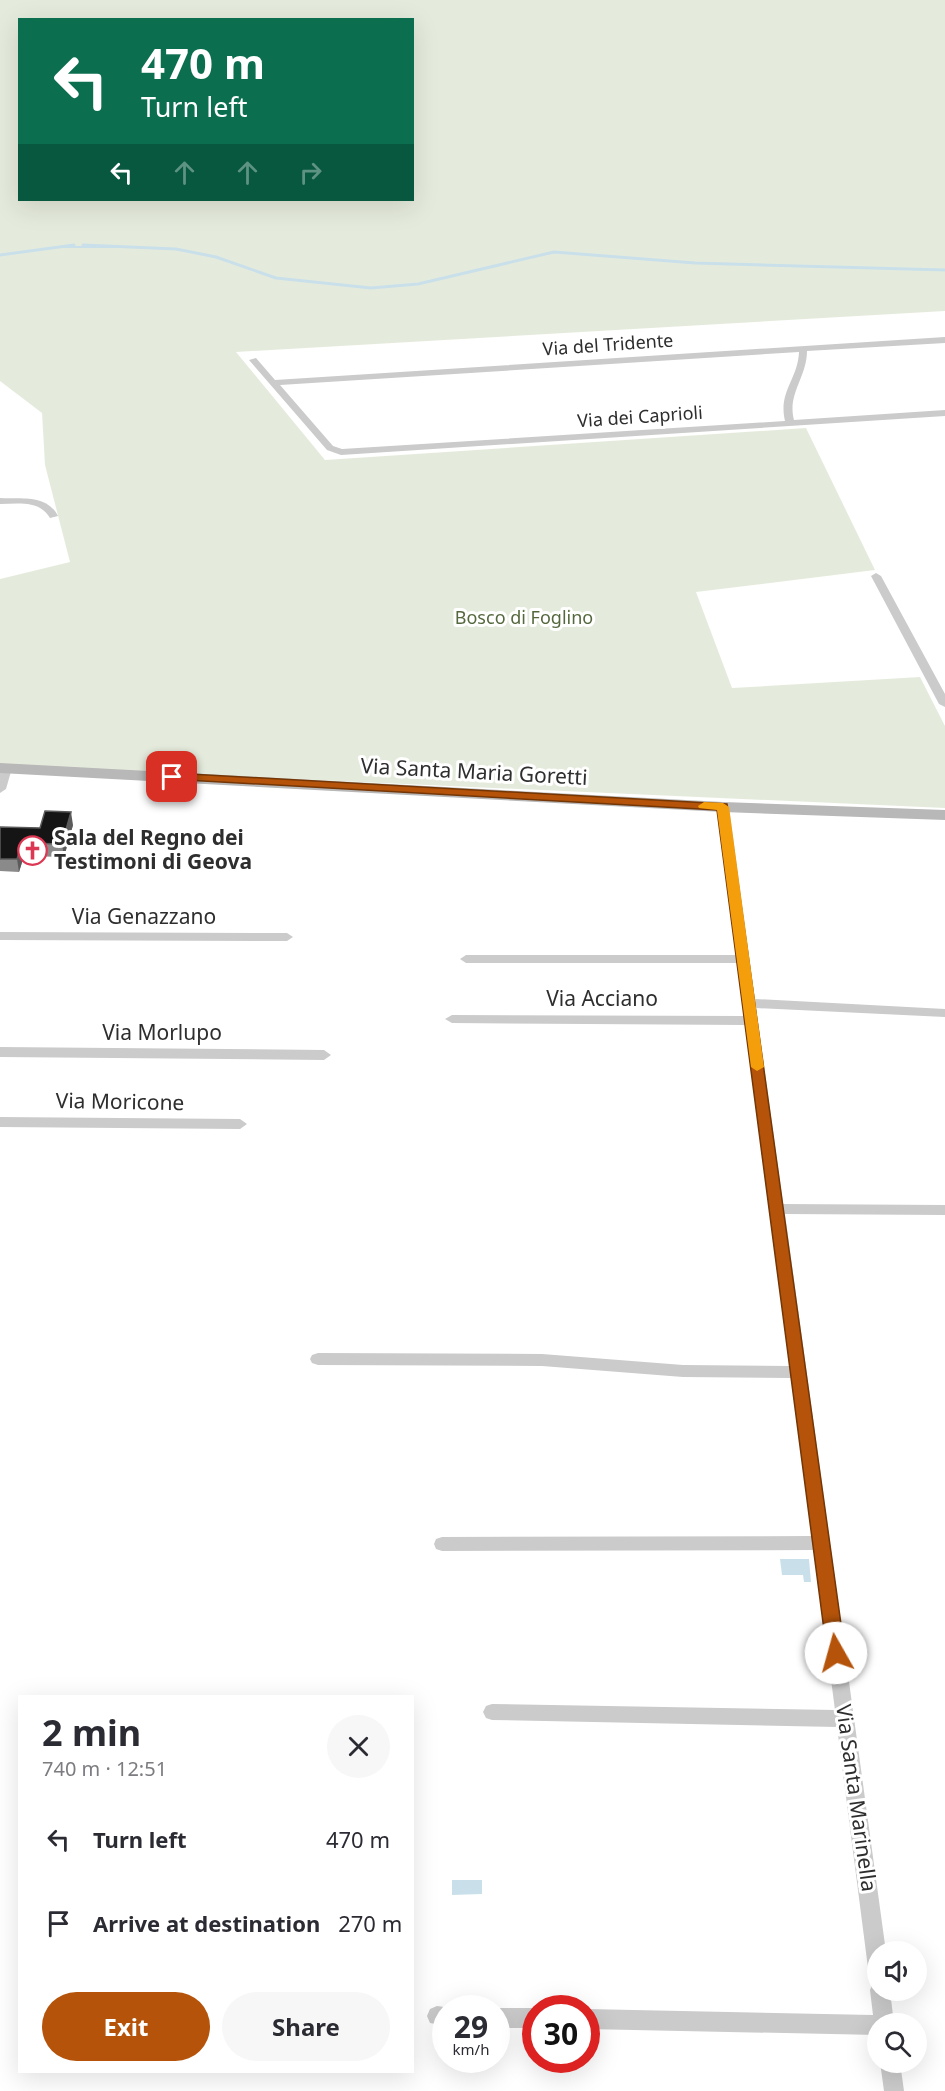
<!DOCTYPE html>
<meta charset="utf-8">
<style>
body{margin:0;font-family:"Noto Sans",sans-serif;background:#f7f7f7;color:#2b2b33;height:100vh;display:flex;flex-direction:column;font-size:22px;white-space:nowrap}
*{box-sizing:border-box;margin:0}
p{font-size:20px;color:#7c7c81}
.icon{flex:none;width:33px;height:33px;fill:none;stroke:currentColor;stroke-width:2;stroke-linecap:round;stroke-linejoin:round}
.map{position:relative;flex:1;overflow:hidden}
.side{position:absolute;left:18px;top:1695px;width:396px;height:378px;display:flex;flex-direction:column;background:#fff;border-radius:0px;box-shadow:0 6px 24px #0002}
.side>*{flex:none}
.guide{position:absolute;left:18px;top:18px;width:396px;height:183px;border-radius:0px;box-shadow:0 6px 24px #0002;background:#0b6e4f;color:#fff;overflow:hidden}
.controls{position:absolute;left:867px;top:1941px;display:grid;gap:12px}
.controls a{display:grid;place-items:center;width:60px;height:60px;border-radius:50%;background:#fff;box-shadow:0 6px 24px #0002;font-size:30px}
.speed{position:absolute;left:432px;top:1995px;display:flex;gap:12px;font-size:30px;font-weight:700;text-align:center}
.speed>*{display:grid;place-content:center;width:78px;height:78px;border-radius:50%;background:#fff;box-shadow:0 6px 24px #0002;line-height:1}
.speed small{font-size:15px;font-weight:400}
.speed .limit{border:9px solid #d22;background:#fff;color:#111}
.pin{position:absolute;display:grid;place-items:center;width:51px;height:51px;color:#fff;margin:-26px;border-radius:12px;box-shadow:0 3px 9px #0006}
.me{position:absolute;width:66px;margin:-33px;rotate:353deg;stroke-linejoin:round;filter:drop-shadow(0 0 4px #0008)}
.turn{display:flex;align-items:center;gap:21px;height:126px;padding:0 24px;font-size:27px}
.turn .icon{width:78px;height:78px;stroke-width:2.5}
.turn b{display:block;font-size:42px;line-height:51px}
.lanes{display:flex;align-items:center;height:57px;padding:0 24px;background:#0003;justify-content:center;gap:30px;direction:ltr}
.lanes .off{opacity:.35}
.round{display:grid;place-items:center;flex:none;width:63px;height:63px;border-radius:32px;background:#f7f7f7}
.headline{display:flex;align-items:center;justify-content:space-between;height:102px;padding:0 24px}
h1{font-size:36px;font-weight:700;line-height:45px}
.button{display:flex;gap:12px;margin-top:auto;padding:12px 24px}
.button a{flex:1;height:69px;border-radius:36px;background:#b45309;color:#fff;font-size:24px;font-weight:700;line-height:69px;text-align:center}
.button a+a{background:#f7f7f7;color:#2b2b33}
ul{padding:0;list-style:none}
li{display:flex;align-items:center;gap:18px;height:84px;padding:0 24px}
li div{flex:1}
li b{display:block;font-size:22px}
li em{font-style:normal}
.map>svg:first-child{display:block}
</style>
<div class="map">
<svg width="945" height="2091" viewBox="0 0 945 2091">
<rect width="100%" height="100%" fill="#fff"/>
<path fill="#e5ebdc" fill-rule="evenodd" d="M0 0H945V311L236 352 325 460 806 428 875 570 696 592 732 688 920 677 945 726V808L0 766V579L70 562 45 465 42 413 0 381ZM20 20H412V200H20Z"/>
<path fill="#c9e0ea" d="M780 1559H809L811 1582H804L803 1575H782Z
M452 1880H482V1894L452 1895Z"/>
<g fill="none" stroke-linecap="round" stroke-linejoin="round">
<path stroke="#c9e0ea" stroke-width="2" d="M63 247H120"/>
<path stroke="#c9e0ea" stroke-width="3" d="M83 245 176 249 216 257 276 278 371 288 418 284 554 252 695 263 945 270
M0 255 74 245"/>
<path fill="#cbcbcb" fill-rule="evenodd" d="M945 337V343L807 351C807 377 787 394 794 420L945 410V416L341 455 327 450 249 360 256 358 275 380ZM799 352C798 379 778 392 785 421L342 449 333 446 280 385Z
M0 498C21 499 47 494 58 516L50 518C39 500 19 504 0 504Z
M876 573 881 576 945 694V707L939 704 871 576Z
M6 765 12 768 6 789 0 793V769Z
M723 803 729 807 755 999 945 1009V1017L756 1008 783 1204 945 1205V1215L785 1214 886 1952H878V1978L871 1975 868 1968 837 1727 492 1720 486 1718 483 1712 486 1706 492 1704 835 1710 814 1550 442 1551 436 1549 434 1544 436 1539 442 1537 812 1536 791 1378 683 1377 542 1366 318 1365 312 1363 310 1359 312 1355 318 1353 542 1354 683 1365 790 1366 745 1025 452 1023 445 1019 452 1015 744 1016 737 963H466L460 959 466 955H736L717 807Z
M0 932 287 933 293 937 287 941 0 940Z
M0 1047 324 1050 331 1055 324 1060 0 1057Z
M0 1117 240 1119 247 1124 240 1129 0 1127Z
M878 1981V1990H890L894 2024H878V2035L586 2029V2009L873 2015 870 1990 873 1983Z
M437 2006 452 2008H446V2026L430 2023 427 2016 430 2009Z
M495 2008H537H536V2028H496V2008Z
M880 2062H900L904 2091H884Z"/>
<path fill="#b8b8b8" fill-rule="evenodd" d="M0 763 723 802 945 810V820L723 812 0 773Z"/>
</g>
<path fill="#8a8a8a" d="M73 825 64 857 24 856 19 872 0 871V827L40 828Z"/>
<path fill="#5b5b5b" d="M71 812 73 825 64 857 62 844Z
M22 843 24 856 19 872 17 859Z"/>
<path fill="#151515" stroke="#5b5b5b" stroke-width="1.5" d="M45 811 71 812 62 844 22 843 17 859H0V827L40 828Z"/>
<path fill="#b45309" stroke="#753606" stroke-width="1.5" d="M172 773 727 804 845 1653 843 1659 836 1661 830 1659 827 1653 717 810 168 779 166 777Z"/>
<path fill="#f59e0b" d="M704 802 723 803 729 807 764 1067 757 1071 751 1067 717 810 699 808 698 806Z"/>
<defs>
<symbol id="church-ring" viewBox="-11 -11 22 22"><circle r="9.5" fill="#fff" stroke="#dd3853" stroke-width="1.5"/><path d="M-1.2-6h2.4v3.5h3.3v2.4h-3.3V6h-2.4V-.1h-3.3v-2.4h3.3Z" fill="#dd3853"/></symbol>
</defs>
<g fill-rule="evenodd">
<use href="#church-ring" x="16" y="834" width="33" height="33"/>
</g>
<g text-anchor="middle" stroke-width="6" stroke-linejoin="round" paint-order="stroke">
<g font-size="18" fill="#2e2e2e" stroke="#fff">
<text transform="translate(608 345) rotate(-4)" y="6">Via del Tridente</text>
<text transform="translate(640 417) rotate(-4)" y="6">Via dei Caprioli</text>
</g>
<g font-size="18" fill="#55683d" stroke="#fff">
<text x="524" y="624">Bosco di Foglino</text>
</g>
<g font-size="21" fill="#2e2e2e" stroke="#fff">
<text transform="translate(474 772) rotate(3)" y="7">Via Santa Maria Goretti</text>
<text x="144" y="924">Via Genazzano</text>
<text x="602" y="1006">Via Acciano</text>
<text x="162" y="1040">Via Morlupo</text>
<text transform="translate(120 1102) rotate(1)" y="7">Via Moricone</text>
<text transform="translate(856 1798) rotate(82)" y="7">Via Santa Marinella</text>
</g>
<g font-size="21" font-weight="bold" fill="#2e2e2e" stroke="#fff" text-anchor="start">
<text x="54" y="845">Sala del Regno dei<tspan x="54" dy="24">Testimoni di Geova</tspan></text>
</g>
</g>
</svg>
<div class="controls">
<a><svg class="icon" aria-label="sound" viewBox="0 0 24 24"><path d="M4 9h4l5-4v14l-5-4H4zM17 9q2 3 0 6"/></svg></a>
<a><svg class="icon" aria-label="search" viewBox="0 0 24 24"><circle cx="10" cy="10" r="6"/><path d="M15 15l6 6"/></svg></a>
</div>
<div class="speed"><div>29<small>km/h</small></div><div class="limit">30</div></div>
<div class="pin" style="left:172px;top:777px;background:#d93025"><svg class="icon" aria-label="arrive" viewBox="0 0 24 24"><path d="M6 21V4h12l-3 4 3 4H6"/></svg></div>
<svg class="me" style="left:836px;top:1653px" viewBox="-20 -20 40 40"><circle r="19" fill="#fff"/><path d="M0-13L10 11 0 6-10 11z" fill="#b45309"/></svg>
<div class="guide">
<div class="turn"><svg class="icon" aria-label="left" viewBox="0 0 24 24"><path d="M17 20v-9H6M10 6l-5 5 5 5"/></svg><div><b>470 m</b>Turn left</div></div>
<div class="lanes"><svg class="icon" aria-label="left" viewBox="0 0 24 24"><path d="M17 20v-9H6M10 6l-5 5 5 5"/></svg><svg class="icon off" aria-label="ahead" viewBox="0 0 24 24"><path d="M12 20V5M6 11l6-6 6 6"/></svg><svg class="icon off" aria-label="ahead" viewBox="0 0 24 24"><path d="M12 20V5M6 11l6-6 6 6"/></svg><svg class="icon off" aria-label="right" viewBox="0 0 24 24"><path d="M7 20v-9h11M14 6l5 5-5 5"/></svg></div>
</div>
<section class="side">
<div class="headline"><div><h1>2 min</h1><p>740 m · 12:51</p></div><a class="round"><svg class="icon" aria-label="close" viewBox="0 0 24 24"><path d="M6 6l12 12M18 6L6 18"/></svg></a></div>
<ul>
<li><svg class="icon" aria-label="left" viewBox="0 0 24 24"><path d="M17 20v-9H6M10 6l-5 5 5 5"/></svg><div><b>Turn left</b></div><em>470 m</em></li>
<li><svg class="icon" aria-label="arrive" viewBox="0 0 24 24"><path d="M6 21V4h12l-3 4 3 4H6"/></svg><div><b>Arrive at destination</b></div><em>270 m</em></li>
</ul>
<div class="button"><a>Exit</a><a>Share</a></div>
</section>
</div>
